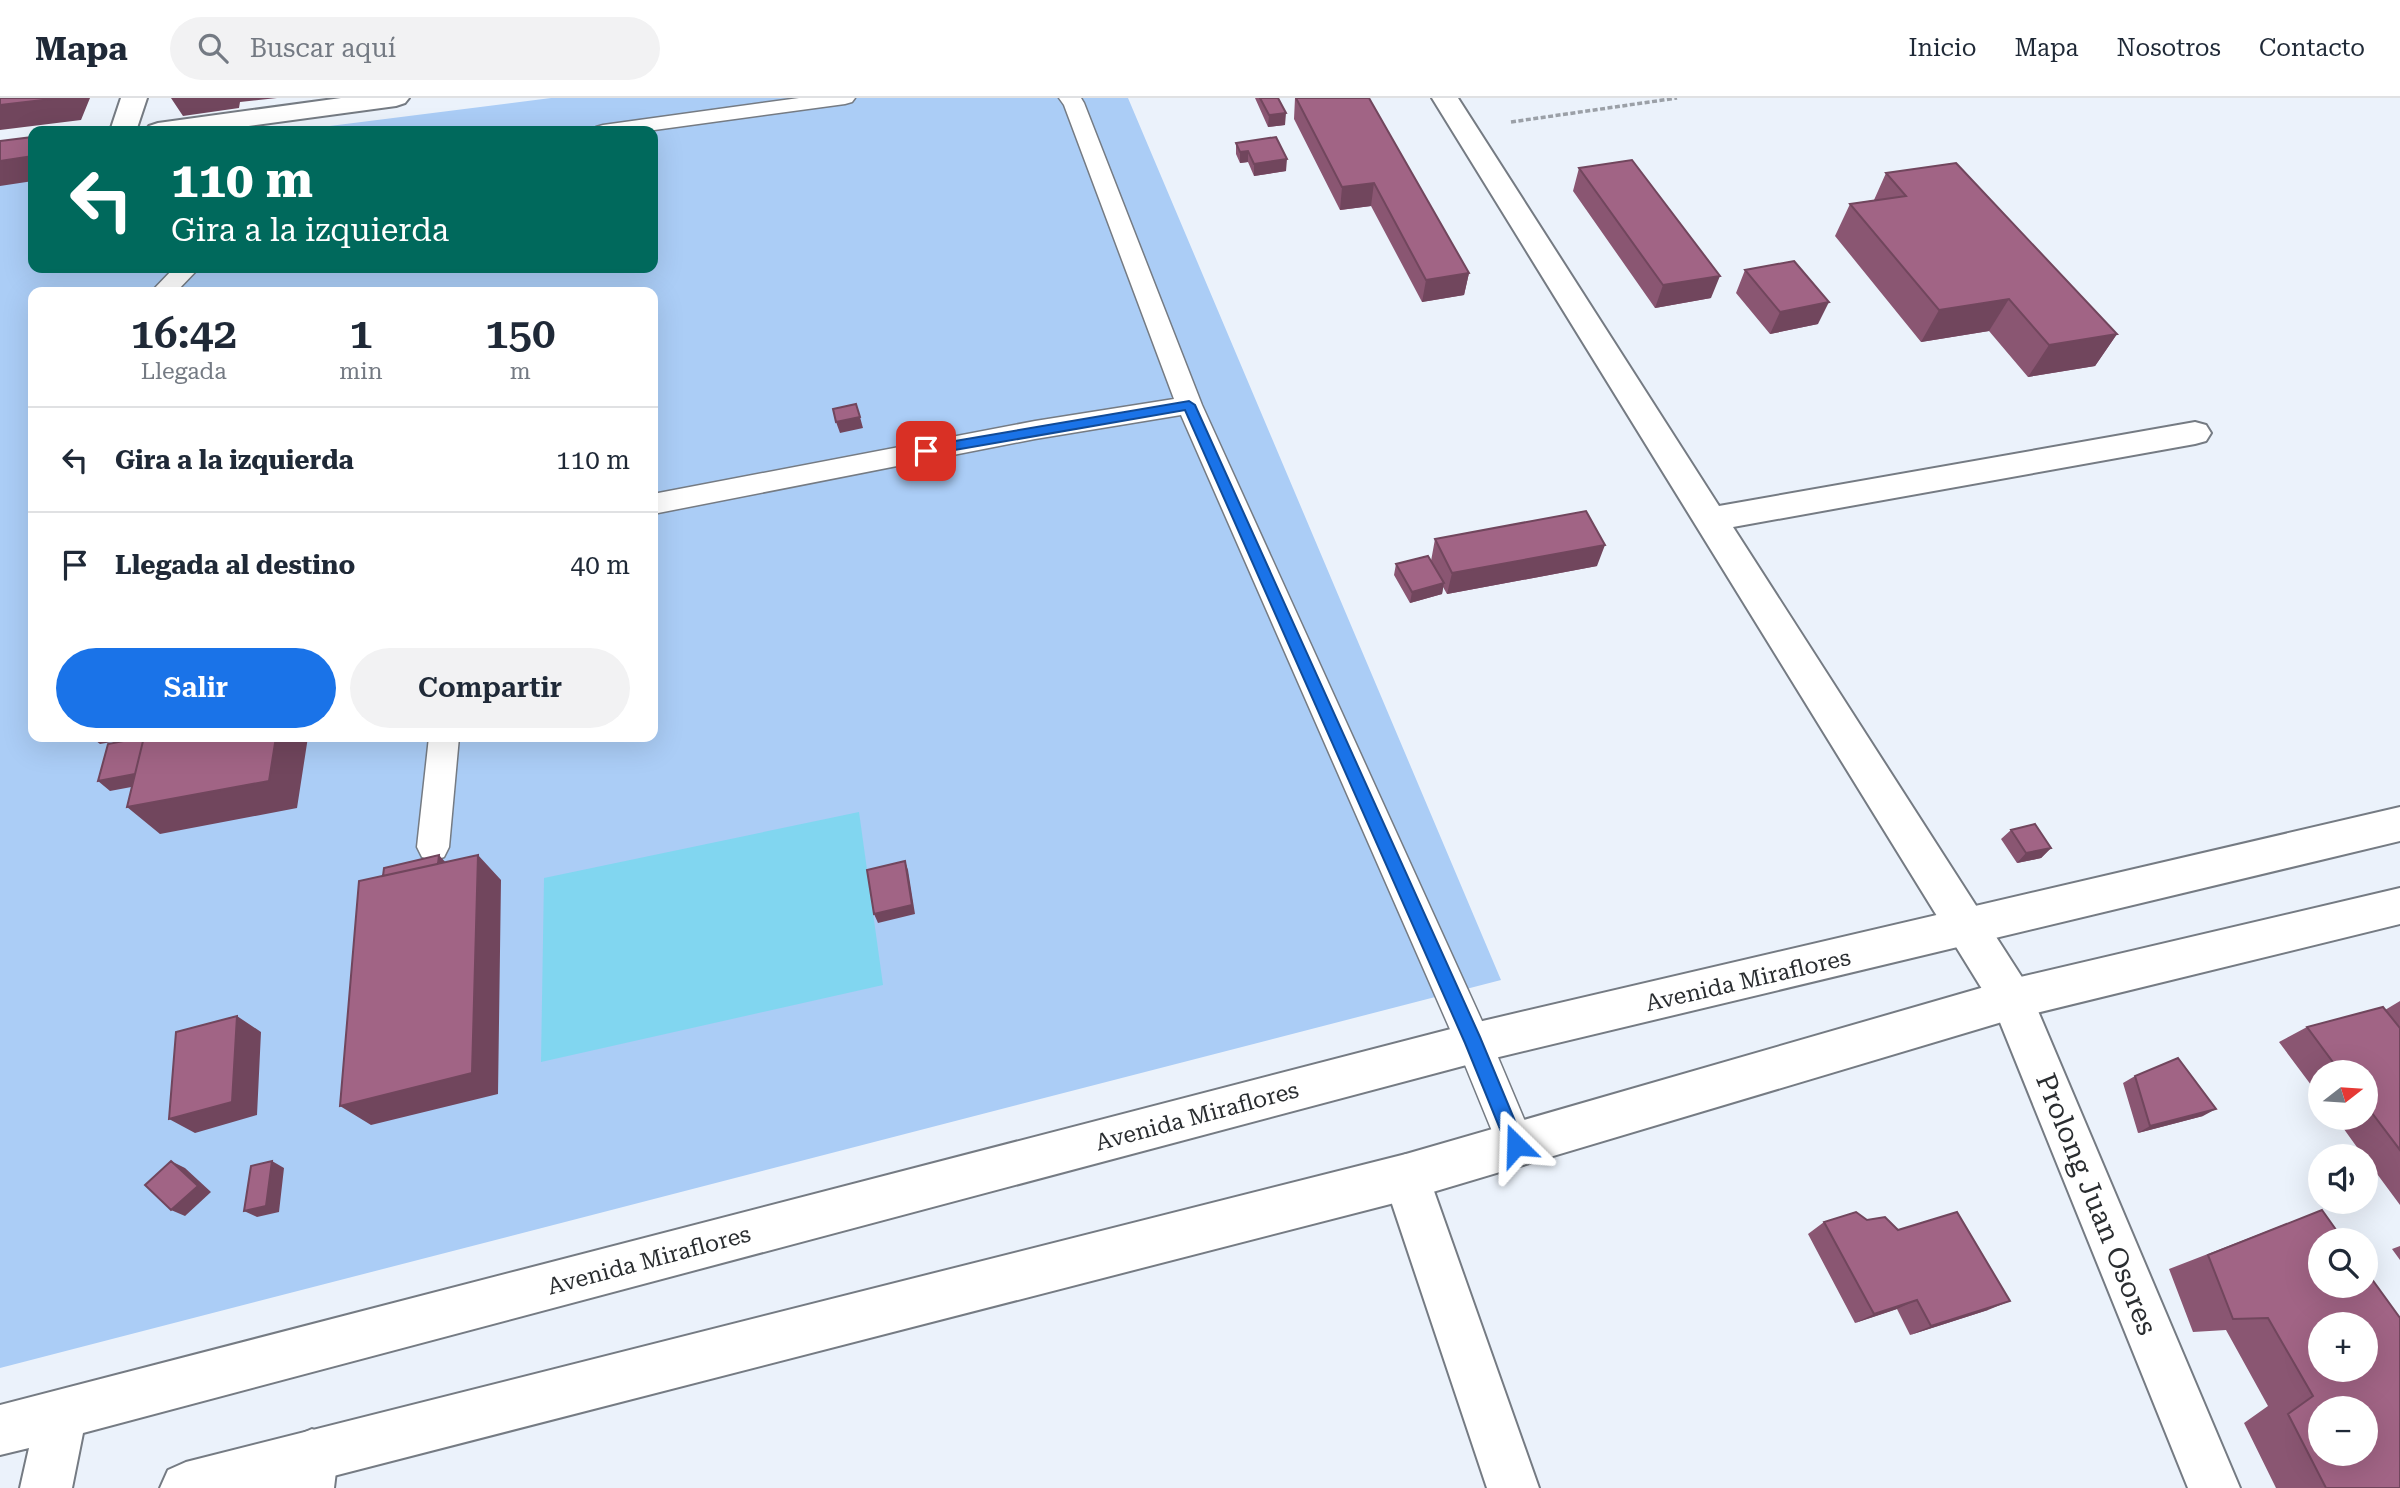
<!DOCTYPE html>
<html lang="es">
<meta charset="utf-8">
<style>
body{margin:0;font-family:"Roboto Serif",serif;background:#f2f2f3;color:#1f2937;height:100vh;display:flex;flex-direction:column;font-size:26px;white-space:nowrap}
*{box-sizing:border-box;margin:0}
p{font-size:23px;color:#747a83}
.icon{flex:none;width:38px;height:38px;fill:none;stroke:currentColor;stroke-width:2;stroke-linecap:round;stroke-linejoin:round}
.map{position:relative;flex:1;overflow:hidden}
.sheet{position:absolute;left:28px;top:189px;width:630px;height:455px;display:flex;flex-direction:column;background:#fff;border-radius:14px;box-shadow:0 7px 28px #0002}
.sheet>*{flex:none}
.hud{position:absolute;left:28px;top:28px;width:630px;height:147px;border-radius:14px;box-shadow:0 7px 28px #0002;background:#00695c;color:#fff;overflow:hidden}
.needle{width:46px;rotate:73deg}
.tools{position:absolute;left:2308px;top:962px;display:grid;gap:14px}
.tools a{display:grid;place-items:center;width:70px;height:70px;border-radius:50%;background:#fff;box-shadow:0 7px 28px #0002;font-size:35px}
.pin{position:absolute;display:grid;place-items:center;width:60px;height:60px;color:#fff;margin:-30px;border-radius:14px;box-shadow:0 4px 10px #0006}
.me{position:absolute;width:77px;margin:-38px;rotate:338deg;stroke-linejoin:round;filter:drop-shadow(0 0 5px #0008)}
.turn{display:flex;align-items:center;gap:24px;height:147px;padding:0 28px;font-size:32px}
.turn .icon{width:91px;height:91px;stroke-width:2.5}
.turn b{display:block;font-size:49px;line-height:60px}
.eta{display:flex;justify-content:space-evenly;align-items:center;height:119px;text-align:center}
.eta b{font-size:42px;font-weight:600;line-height:49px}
.button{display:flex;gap:14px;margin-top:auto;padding:14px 28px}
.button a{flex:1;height:80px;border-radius:42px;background:#1a73e8;color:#fff;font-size:28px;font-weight:600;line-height:80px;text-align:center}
.button a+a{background:#f2f2f3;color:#1f2937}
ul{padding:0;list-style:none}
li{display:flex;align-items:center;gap:21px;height:105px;padding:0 28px;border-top:2px solid #e0e1e3}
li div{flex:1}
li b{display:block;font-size:26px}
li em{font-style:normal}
header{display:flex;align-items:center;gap:42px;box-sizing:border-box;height:98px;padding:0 35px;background:#fff;border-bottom:2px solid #e0e1e3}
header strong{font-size:33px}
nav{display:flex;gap:38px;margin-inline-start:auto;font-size:24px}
.search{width:490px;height:63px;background:#f2f2f3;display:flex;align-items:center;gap:18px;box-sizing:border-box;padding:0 24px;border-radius:38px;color:#747a83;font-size:26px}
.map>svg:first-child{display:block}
</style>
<header>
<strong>Mapa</strong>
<div class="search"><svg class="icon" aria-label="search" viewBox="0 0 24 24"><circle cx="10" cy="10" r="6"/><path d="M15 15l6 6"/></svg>Buscar aquí</div>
<nav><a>Inicio</a><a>Mapa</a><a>Nosotros</a><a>Contacto</a></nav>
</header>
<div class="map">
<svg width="2400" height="1390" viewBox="0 0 2400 1390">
<rect width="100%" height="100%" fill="#ebf2fb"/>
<path fill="#abcdf6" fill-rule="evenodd" d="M551 0H1128L1501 882 0 1270V70L33 66V170H653V33H290ZM33 194H653V639H33Z"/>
<path fill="#81d6f0" d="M859 714 883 887 541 964 544 780Z"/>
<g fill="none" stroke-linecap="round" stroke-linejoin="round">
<defs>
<path id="lane" d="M799 0H855L852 4 845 6 647 33H592L596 29 603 27Z
M1059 0H1081L1084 5 1202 307 1492 945 1535 1047 1529 1060 1516 1065 1503 1060 1456 945 1181 317 1035 341 653 416V396L1035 323 1174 301 1064 7Z
M174 170H199L176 194H151Z
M429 639H459L449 749 444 759 433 763 422 759 417 749Z"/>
<path id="street" d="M121 0H147L136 33H110Z
M341 0H409L405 5 396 8 212 33H145L149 28 158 25Z
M1432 0H1458L1719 408 2195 324 2206 327 2211 335 2206 343 2195 346 1733 429 2027 887 2240 1390H2188L1995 912Z
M1406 1056 1422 1063 1429 1079 1539 1390H1487L1383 1079 1390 1063Z
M312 1331 330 1339 338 1357 334 1390H282L286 1357 294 1339Z"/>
<path id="secondary" d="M2400 709V743L1474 965 83 1335 72 1390H20L29 1350 0 1357V1307L1474 925Z
M2400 790V826L2012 921 1406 1102 287 1390H160L168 1372 186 1364 1406 1056 2012 881Z"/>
</defs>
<use href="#lane" stroke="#757b83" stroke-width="3"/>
<use href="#street" stroke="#757b83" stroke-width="4"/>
<use href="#secondary" stroke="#757b83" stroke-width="4"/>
<path stroke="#9ba0a7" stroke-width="3.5" stroke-dasharray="5 2.5" stroke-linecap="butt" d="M1511 24 1677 0"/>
<use href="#lane" fill="#fff" fill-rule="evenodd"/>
<use href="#street" fill="#fff" fill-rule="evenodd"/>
<use href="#secondary" fill="#fff" fill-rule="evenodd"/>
</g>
<path fill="#8a5672" d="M1255 0H1278L1285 27 1268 29Z
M1295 0H1369L1469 175 1464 197 1422 204 1371 108 1340 112 1294 21Z
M1236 45 1286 73 1254 78 1248 64 1240 65 1236 56Z
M1579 70 1711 200 1655 210 1573 93Z
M1886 75 2117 236 2095 268 2028 279 1989 233 1921 244 1835 138 1850 106 1874 102Z
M1745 172 1818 226 1770 236 1736 195Z
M1435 441 1597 468 1447 496 1443 489 1442 496 1410 505 1394 477 1396 466 1431 463Z
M2011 732 2051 750 2041 760 2017 765 2001 741Z
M2400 903V1107L2366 1061V1059H2364L2336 1020H2366V975H2320V999L2279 944 2307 929 2385 912Z
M2135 978 2203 1018 2138 1035 2123 985Z
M2322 1112 2400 1390H2276L2244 1325 2268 1308 2226 1232 2193 1234 2169 1171Z
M1867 1122 1898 1132 1988 1212 1910 1237 1897 1211 1855 1225 1808 1136 1824 1124Z
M2400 1148V1162L2392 1151Z"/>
<path fill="#71465d" d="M60 0H90L81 22 0 32V7Z
M171 0H277L240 4 239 10 183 18Z
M1286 15 1285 27 1268 29 1269 17Z
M1248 53V64L1240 65V54Z
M33 58V83L0 88V63Z
M1287 61 1286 73 1254 78V66Z
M1374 85 1371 108 1340 112 1342 89Z
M1469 175 1464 197 1422 204 1426 182Z
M1720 178 1711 200 1655 210 1663 187Z
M2009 201 1989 233 1921 244 1939 212Z
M1829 204 1818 226 1770 236 1780 214Z
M2117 236 2095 268 2028 279 2049 247Z
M860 319 863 330 840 335 836 324Z
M1605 447 1597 468 1447 496 1452 475Z
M1444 485 1442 496 1410 505 1412 494Z
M91 639H141L100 646Z
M155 639 158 684 110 693 98 683Z
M276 639H308L297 710 160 736 127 709Z
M2051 750 2041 760 2017 765 2026 755Z
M439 757 448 767 392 801Z
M478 757 501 782 498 996 371 1027 340 1008Z
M905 763 908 772 915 816 878 825 874 816Z
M237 918 261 934 257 1017 195 1035 169 1021Z
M2216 1011 2203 1018 2138 1035 2150 1028Z
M171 1063 185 1070 211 1094 185 1118 171 1112Z
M272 1063 284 1070 279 1114 257 1119 244 1113Z
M1917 1202 1897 1211 1855 1225 1874 1216Z
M2010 1203 1988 1212 1910 1237 1931 1228Z"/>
<path fill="#a16485" stroke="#71465d" stroke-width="2" fill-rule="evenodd" d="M0 0H60L0 7Z
M1260 0H1278L1286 15 1269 17Z
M1296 0H1369L1469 175 1426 182 1374 85 1342 89Z
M33 39V58L0 63V43Z
M1276 39 1287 61 1254 66 1248 53 1240 54 1236 45Z
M1632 62 1720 178 1663 187 1579 70Z
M1956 65 2117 236 2049 247 2009 201 1939 212 1850 106 1906 98 1886 75Z
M1794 163 1829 204 1780 214 1745 172Z
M856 306 860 319 836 324 833 311Z
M1586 413 1605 447 1452 475 1435 441Z
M1428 458 1444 485 1412 494 1396 466Z
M144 639H276L269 683 127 709Z
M144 639 135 676 98 683 108 646Z
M2035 726 2051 750 2026 755 2011 732Z
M439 757 438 766 383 778 384 770Z
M478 757 472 975 340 1008 359 783Z
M905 763 912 807 874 816 867 772Z
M2383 909 2400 930V1052L2366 1007V975H2341L2307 929Z
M237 918 232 1004 169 1021 176 934Z
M2178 960 2216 1011 2150 1028 2135 978Z
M171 1063 198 1088 171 1112 145 1087Z
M272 1063 266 1108 244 1113 251 1068Z
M2322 1112 2344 1143H2320V1188H2366V1173L2400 1220V1390H2326L2288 1316 2313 1298 2268 1220 2233 1221 2208 1157ZM2320 1227H2366V1272H2320ZM2320 1311H2366V1356H2320Z
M1856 1114 1867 1122 1885 1119 1898 1132 1957 1114 2010 1203 1931 1228 1917 1202 1874 1216 1824 1124Z"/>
<path fill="#1a73e8" stroke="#114b97" stroke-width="2" d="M1189 303 1195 307 1480 939 1525 1047 1522 1053 1516 1056 1509 1053 1465 945 1185 312 926 357 919 353 926 348Z"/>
<g text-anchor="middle" stroke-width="5" stroke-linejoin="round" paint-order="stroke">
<g font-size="23" fill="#2a2d30" stroke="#fff">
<text transform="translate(1748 882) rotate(-13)" y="8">Avenida Miraflores</text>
<text transform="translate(1197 1018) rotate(-15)" y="8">Avenida Miraflores</text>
<text transform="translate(649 1162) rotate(-15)" y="8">Avenida Miraflores</text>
</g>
<g font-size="28" fill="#2a2d30" stroke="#fff">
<text transform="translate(2097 1106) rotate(68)" y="10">Prolong Juan Osores</text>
</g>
</g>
</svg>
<div class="tools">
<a><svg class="needle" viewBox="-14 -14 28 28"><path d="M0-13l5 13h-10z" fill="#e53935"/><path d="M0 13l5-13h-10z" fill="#747a83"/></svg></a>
<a><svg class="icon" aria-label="sound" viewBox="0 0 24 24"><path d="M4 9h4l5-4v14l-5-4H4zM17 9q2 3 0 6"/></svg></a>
<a><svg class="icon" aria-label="search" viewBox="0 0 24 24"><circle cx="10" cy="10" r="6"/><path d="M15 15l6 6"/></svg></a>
<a>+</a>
<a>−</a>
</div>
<div class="pin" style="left:926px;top:353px;background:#d93025"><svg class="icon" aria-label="arrive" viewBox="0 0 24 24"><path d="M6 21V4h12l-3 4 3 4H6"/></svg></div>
<svg class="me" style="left:1516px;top:1047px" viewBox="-20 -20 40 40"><path d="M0-17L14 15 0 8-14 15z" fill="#1a73e8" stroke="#fff" stroke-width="4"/></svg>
<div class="hud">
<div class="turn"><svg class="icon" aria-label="left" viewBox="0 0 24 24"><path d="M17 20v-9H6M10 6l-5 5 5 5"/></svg><div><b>110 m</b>Gira a la izquierda</div></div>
</div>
<section class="sheet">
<div class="eta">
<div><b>16:42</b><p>Llegada</p></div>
<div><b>1</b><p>min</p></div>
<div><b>150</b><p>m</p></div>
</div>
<ul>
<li><svg class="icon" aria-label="left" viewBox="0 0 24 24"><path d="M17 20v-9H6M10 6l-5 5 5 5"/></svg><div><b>Gira a la izquierda</b></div><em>110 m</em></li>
<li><svg class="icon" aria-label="arrive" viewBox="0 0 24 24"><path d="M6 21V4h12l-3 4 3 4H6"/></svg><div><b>Llegada al destino</b></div><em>40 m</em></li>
</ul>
<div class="button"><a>Salir</a><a>Compartir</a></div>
</section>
</div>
